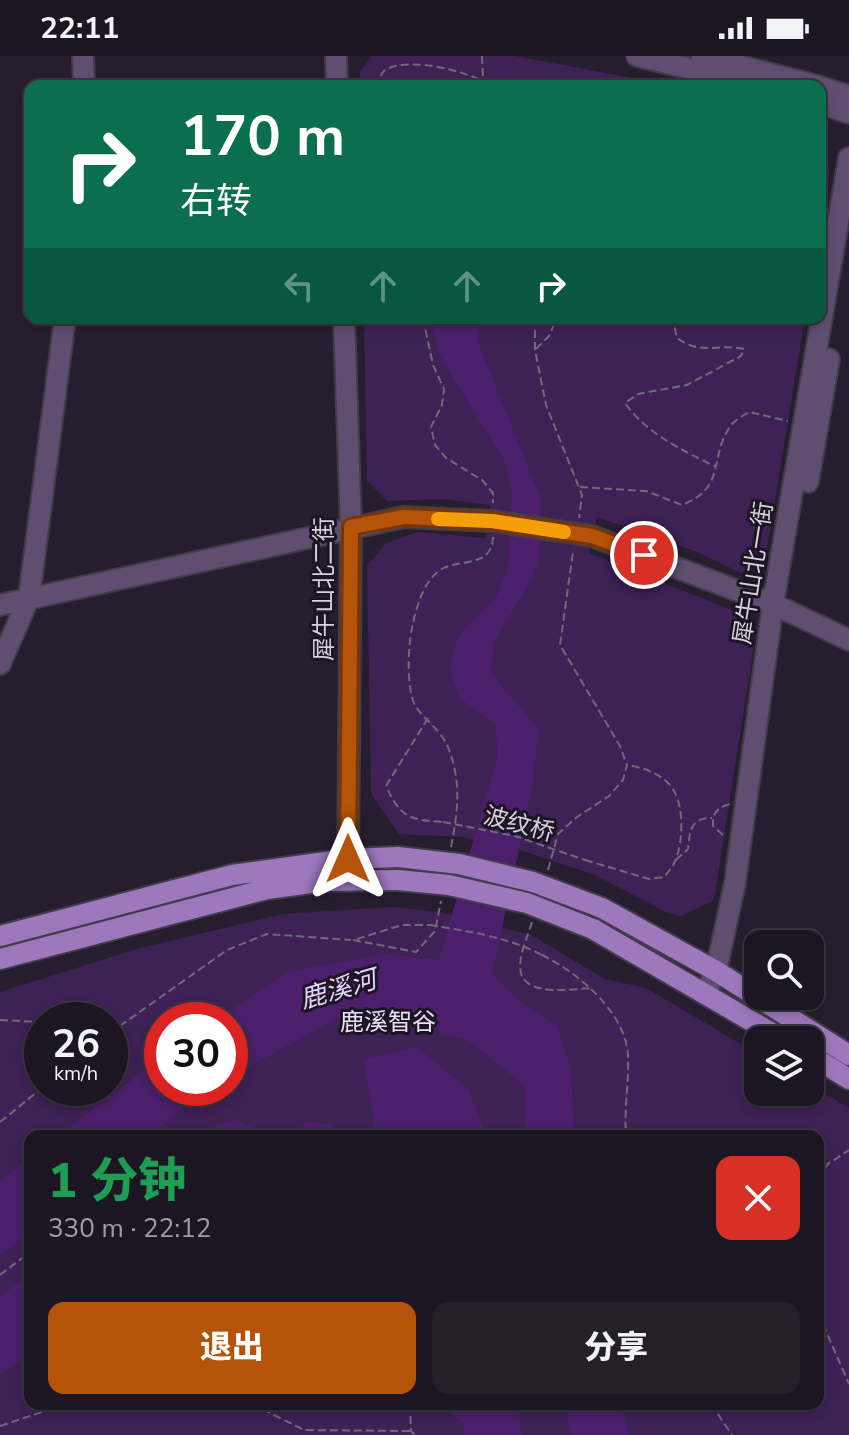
<!DOCTYPE html>
<html lang="zh">
<meta charset="utf-8">
<style>
body{margin:0;font-family:"Nunito Sans","Noto Sans SC",sans-serif;background:#251f2a;color:#f1f3f6;height:100vh;display:flex;flex-direction:column;font-size:30px;white-space:nowrap}
*{box-sizing:border-box;margin:0}
p{font-size:26px;color:#a09fa5}
.icon{flex:none;width:44px;height:44px;fill:none;stroke:currentColor;stroke-width:2;stroke-linecap:round;stroke-linejoin:round}
.map{position:relative;flex:1;overflow:hidden}
.side{position:absolute;left:24px;top:1074px;width:800px;height:280px;display:flex;flex-direction:column;background:#1c1622;border-radius:16px;box-shadow:0 4px 12px #0003,0 0 0 2px #3a3540}
.side>*{flex:none}
.banner{position:absolute;left:24px;top:24px;width:802px;height:244px;border-radius:16px;box-shadow:0 4px 12px #0003,0 0 0 2px #3a3540;background:#0b6e4f;color:#fff;overflow:hidden}
.buttons{position:absolute;left:744px;top:874px;display:grid;gap:16px}
.buttons a{display:grid;place-items:center;width:80px;height:80px;border-radius:16px;background:#1c1622;box-shadow:0 4px 12px #0003,0 0 0 2px #3a3540;font-size:40px}
.speed{position:absolute;left:24px;top:946px;display:flex;gap:16px;font-size:40px;font-weight:700;text-align:center}
.speed>*{display:grid;place-content:center;width:104px;height:104px;border-radius:50%;background:#1c1622;box-shadow:0 4px 12px #0003,0 0 0 2px #3a3540;line-height:1}
.speed small{font-size:20px;font-weight:400}
.speed .limit{border:12px solid #d22;background:#fff;color:#111}
.pin{position:absolute;display:grid;place-items:center;width:68px;height:68px;color:#fff;margin:-34px;border:4px solid #fff;border-radius:50%;box-shadow:0 2px 8px #0007}
.me{position:absolute;width:88px;margin:-44px;rotate:0deg;stroke-linejoin:round;filter:drop-shadow(0 0 6px #0008)}
.turn{display:flex;align-items:center;gap:28px;height:168px;padding:0 24px;font-size:36px}
.turn .icon{width:104px;height:104px;stroke-width:2.5}
.turn b{display:block;font-size:56px;line-height:68px}
.lanes{display:flex;align-items:center;height:76px;padding:0 24px;background:#0003;justify-content:center;gap:40px;direction:ltr}
.lanes .off{opacity:.35}
.round{display:grid;place-items:center;flex:none;width:84px;height:84px;border-radius:16px;background:#251f2a}
.head{display:flex;align-items:center;justify-content:space-between;height:136px;padding:0 24px}
h1{font-size:48px;font-weight:800;line-height:60px;color:#1e9e55}
.button{display:flex;gap:16px;margin-top:auto;padding:16px 24px}
.button a{flex:1;height:92px;border-radius:16px;background:#b45309;color:#fff;font-size:32px;font-weight:800;line-height:92px;text-align:center}
.button a+a{background:#251f2a;color:#f1f3f6}
.status{display:flex;justify-content:space-between;align-items:center;height:56px;padding:0 40px;background:#1c1622;direction:ltr}
.status svg{height:22px;fill:currentColor}
.map>svg:first-child{display:block}
</style>
<div class="status"><b>22:11</b><svg viewBox="0 0 49 12"><path d="M0 12V9h3v3zM5 12V6h3v6zM10 12V3h3v9zM15 12V0h3v12zM26 1h20v11H26zM47 4h2v5h-2z"/></svg></div>
<div class="map">
<svg width="849" height="1379" viewBox="0 0 849 1379">
<rect width="100%" height="100%" fill="#261e2e"/>
<path fill="#3e2155" fill-rule="evenodd" d="M372 0H515L676 30H360V16Z
M820 96 830 114 820 174Z
M364 262H805L765 504 741 517 697 496 597 461 589 497 737 556 754 590 714 844 681 860 666 856 595 819 517 793 462 781 399 778 371 738 367 510 386 487 417 476 486 482 490 449 443 443 387 445 367 425Z
M394 851 439 856 531 879 605 923 646 932 758 998V1036H810V1029L849 1052V1379H0V936L140 892 283 858ZM42 964H110V1032H42ZM162 964H230V1032H162ZM30 1080H818V1348H30Z"/>
<path fill="#4b1f6b" d="M431 262H483L477 284 541 443 539 501 532 524 496 582 490 616 539 673 532 733 492 918 522 947 557 970 571 1014 574 1080H527L524 1029 469 985 361 950 230 1021V964H217L290 915 387 898 439 904 497 702 496 668 460 643 449 612 459 579 496 541 508 510 512 433 503 402 440 300Z
M417 991 469 1034 486 1080H376L363 1003Z
M162 1001V1032H210L148 1080H58Z
M235 1063 257 1073 261 1080H189Z
M306 1065 331 1069 346 1080H298Z
M30 1102V1176L0 1199V1125Z
M30 1223V1299L0 1318V1240L20 1226Z
M443 1348H519L521 1379H464L463 1368Z
M565 1348H621L629 1379H570Z"/>
<g fill="none" stroke-linecap="round" stroke-linejoin="round">
<defs>
<path id="minor" d="M83 0 84 30
M336 0 337 30
M637 0 762 30
M702 0 818 30
M820 31 849 40
M820 47 849 57
M344 262 351 471 348 803
M808 426 829 303
M592 480 773 548 849 584
M0 549 404 461 492 465
M0 608 29 542 65 262
M705 938 716 915 735 827 773 548 849 102"/>
<path id="major" d="M602 852 716 915 849 999
M593 873 784 984
M0 880 232 819 348 803 398 801
M0 903 267 833 325 825 398 824
M810 999 849 1023"/>
</defs>
<use href="#minor" stroke="#423b4a" stroke-width="24"/>
<use href="#major" stroke="#423b4a" stroke-width="24"/>
<path stroke="#716a78" stroke-width="2" stroke-dasharray="8 4" stroke-linecap="butt" d="M482 0 483 23
M374 30C377 25 381 18 385 14 410 0 468 15 492 30
M423 262 433 309 444 333 442 349 431 371 435 389 446 402 482 424 493 437V447
M535 262V294L546 349 582 439 579 462
M680 262 674 268 677 282C702 300 717 287 744 293L741 300 687 329 638 338 625 347C647 378 682 394 716 411
M536 293 549 280 557 262
M580 431 646 435 682 449C729 431 707 398 733 367 737 363 744 359 749 356L788 365
M428 662 386 730C400 761 409 764 443 766
M723 779 713 770C712 757 718 751 730 748
M451 791C458 756 462 723 447 689 440 674 425 664 416 651 406 636 408 590 412 572 416 553 423 524 442 513 462 502 492 512 493 481
M585 804 649 823 664 821C668 816 673 811 675 805 684 785 685 743 668 727 657 716 643 712 628 709
M676 804 688 793C690 775 690 762 712 762
M548 814 558 778 577 761 609 740 623 724 627 709 620 690 560 589 573 496
M532 866C528 880 517 902 521 917 527 941 574 933 592 932
M357 883 402 869H430
M353 884 416 896 435 875 441 845
M542 899C578 917 625 955 628 999 629 1026 624 1053 626 1080
M0 964 42 966
M110 977 227 894 267 878 351 884
M0 1066 42 1032
M818 1122 828 1108 849 1094
M818 1156V1188
M0 1219 30 1196
M818 1257 849 1328
M252 1348 304 1374 411 1375
M410 1348 411 1375 415 1379
M711 1348 732 1379
M0 1370 66 1348"/>
<use href="#minor" stroke="#5f4e70" stroke-width="20"/>
<use href="#major" stroke="#9d78bd" stroke-width="20"/>
<defs>
<path id="minor-bridge" d="M492 465 592 480"/>
<path id="major-bridge" d="M398 801 459 808 533 826 602 852
M398 824 449 829 527 847 593 873"/>
</defs>
<use href="#minor-bridge" stroke="#423b4a" stroke-width="24" stroke-linecap="butt"/>
<use href="#major-bridge" stroke="#423b4a" stroke-width="24" stroke-linecap="butt"/>
<path stroke="#716a78" stroke-width="2" stroke-dasharray="8 4" stroke-linecap="butt" d="M443 766 515 780 585 804
M430 869C467 875 508 881 542 899"/>
<use href="#minor-bridge" stroke="#5f4e70" stroke-width="20"/>
<use href="#major-bridge" stroke="#9d78bd" stroke-width="20"/>
</g>
<g fill="none" stroke-linecap="round" stroke-linejoin="round">
<defs>
<path id="route" d="M348 803 351 471 404 461 492 465 592 480 644 499"/>
</defs>
<use href="#route" stroke="#753606" stroke-width="20"/>
<use href="#route" stroke="#b45309" stroke-width="14"/>
<path stroke="#f59e0b" stroke-width="14" d="M438 463 492 465 564 476"/>
</g>
<g text-anchor="middle" stroke-width="6" stroke-linejoin="round" paint-order="stroke">
<g font-size="24" fill="#d6d1dc" stroke="#1d1524">
<text transform="translate(753 517) rotate(-81)" y="8">犀牛山北一街</text>
<text transform="translate(324 533) rotate(-90)" y="8">犀牛山北二街</text>
<text transform="translate(519 768) rotate(15)" y="8">波纹桥</text>
</g>
<g font-size="24" fill="#eadff5" stroke="#1d1524">
<text x="388" y="974">鹿溪智谷</text>
</g>
<g font-size="26" font-style="italic" fill="#e8d2fe" stroke="#1d1524">
<text transform="translate(338 933) rotate(-16)" y="9">鹿溪河</text>
</g>
</g>
</svg>
<div class="buttons">
<a><svg class="icon" aria-label="search" viewBox="0 0 24 24"><circle cx="10" cy="10" r="6"/><path d="M15 15l6 6"/></svg></a>
<a><svg class="icon" aria-label="layers" viewBox="0 0 24 24"><path d="M12 4l9 5-9 5-9-5zM3 14l9 5 9-5"/></svg></a>
</div>
<div class="speed"><div>26<small>km/h</small></div><div class="limit">30</div></div>
<div class="pin" style="left:644px;top:499px;background:#d93025"><svg class="icon" aria-label="arrive" viewBox="0 0 24 24"><path d="M6 21V4h12l-3 4 3 4H6"/></svg></div>
<svg class="me" style="left:348px;top:803px" viewBox="-20 -20 40 40"><path d="M0-17L14 15 0 8-14 15z" fill="#b45309" stroke="#fff" stroke-width="4"/></svg>
<div class="banner">
<div class="turn"><svg class="icon" aria-label="right" viewBox="0 0 24 24"><path d="M7 20v-9h11M14 6l5 5-5 5"/></svg><div><b>170 m</b>右转</div></div>
<div class="lanes"><svg class="icon off" aria-label="left" viewBox="0 0 24 24"><path d="M17 20v-9H6M10 6l-5 5 5 5"/></svg><svg class="icon off" aria-label="ahead" viewBox="0 0 24 24"><path d="M12 20V5M6 11l6-6 6 6"/></svg><svg class="icon off" aria-label="ahead" viewBox="0 0 24 24"><path d="M12 20V5M6 11l6-6 6 6"/></svg><svg class="icon" aria-label="right" viewBox="0 0 24 24"><path d="M7 20v-9h11M14 6l5 5-5 5"/></svg></div>
</div>
<section class="side">
<div class="head"><div><h1>1 分钟</h1><p>330 m · 22:12</p></div><a class="round" style="background:#d93025;color:#fff"><svg class="icon" aria-label="close" viewBox="0 0 24 24"><path d="M6 6l12 12M18 6L6 18"/></svg></a></div>
<div class="button"><a>退出</a><a>分享</a></div>
</section>
</div>
